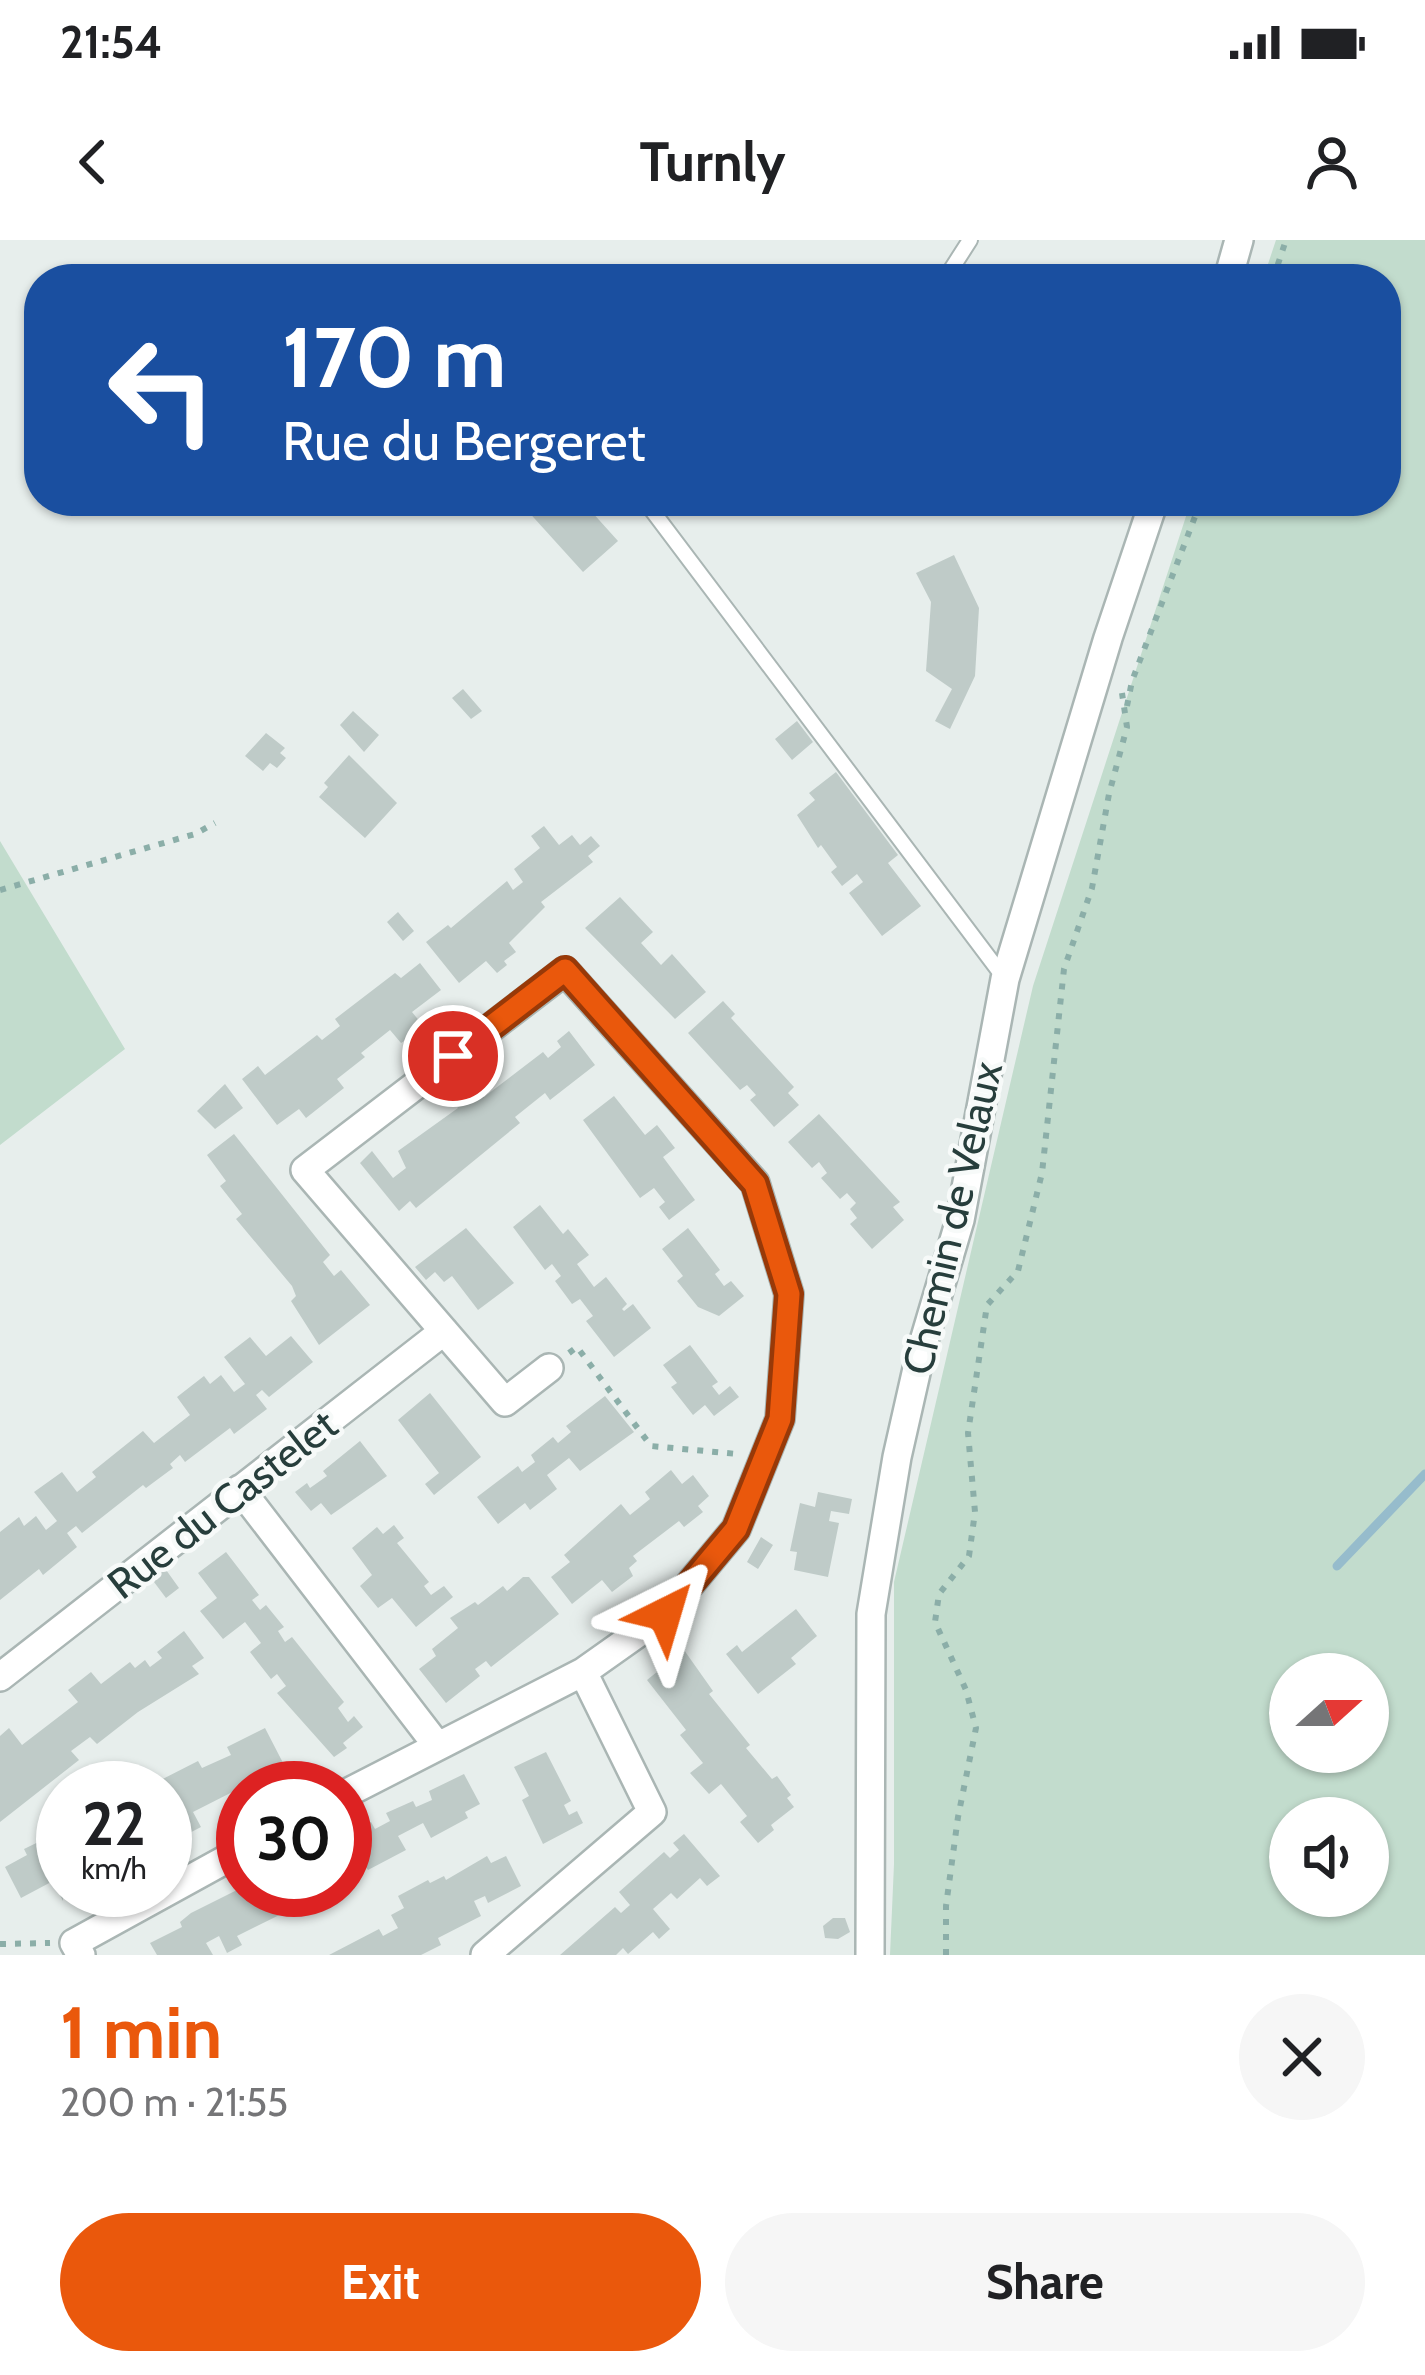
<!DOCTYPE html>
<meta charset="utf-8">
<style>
body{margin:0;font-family:Cabin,sans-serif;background:#f6f6f6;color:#202124;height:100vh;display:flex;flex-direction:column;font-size:45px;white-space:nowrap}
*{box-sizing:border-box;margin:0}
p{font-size:39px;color:#757577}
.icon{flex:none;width:66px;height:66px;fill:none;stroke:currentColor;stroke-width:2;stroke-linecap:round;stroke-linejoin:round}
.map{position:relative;height:1715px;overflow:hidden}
.sheet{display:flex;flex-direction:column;background:#fff;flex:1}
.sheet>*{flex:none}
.hud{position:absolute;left:24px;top:24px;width:1377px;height:252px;border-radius:48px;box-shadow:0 3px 9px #0004;background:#1a4fa0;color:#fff;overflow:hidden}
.needle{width:78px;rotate:69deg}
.fabs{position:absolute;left:1269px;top:1413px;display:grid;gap:24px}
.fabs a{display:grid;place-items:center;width:120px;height:120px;border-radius:50%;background:#fff;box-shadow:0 3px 9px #0004;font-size:60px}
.speed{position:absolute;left:36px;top:1521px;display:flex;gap:24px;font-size:60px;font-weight:700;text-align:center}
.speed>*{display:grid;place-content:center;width:156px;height:156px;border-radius:50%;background:#fff;box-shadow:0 3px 9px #0004;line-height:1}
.speed small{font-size:30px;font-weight:400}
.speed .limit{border:18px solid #d22;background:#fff;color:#111}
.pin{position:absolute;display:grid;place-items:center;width:102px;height:102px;color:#fff;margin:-51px;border:6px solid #fff;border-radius:50%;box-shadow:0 3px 12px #0007}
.me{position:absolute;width:132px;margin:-66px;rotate:40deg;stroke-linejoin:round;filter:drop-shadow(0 0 9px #0008)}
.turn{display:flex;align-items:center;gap:42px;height:252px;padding:0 60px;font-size:54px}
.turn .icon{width:156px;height:156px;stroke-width:2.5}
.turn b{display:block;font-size:84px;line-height:102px}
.round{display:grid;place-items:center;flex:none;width:126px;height:126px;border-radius:63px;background:#f6f6f6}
.head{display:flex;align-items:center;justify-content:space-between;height:204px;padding:0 60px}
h1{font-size:72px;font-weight:800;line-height:90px;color:#ea580c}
.button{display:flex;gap:24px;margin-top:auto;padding:24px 60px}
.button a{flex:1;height:138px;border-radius:72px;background:#ea580c;color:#fff;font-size:48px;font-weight:800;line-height:138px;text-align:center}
.button a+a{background:#f6f6f6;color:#202124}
.status{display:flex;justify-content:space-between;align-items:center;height:84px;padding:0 60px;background:#fff;direction:ltr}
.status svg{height:33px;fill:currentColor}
header{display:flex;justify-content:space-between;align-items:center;height:156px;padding:0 60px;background:#fff;font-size:54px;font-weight:800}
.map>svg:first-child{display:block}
</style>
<div class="status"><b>21:54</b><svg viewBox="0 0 49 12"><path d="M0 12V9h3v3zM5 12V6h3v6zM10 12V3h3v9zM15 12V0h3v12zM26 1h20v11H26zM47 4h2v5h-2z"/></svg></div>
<header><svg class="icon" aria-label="back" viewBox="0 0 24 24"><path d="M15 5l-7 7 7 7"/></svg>Turnly<svg class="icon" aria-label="person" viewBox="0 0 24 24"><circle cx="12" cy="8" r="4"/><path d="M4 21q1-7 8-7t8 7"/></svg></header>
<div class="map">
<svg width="1425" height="1715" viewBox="0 0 1425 1715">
<rect width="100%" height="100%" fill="#e7eeec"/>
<path fill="#c2dccd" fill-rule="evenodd" d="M1276 0H1425V1715H890L894 1624V1342L1033 746 1191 261H1386V39H1263ZM1290 1434H1368V1512H1290ZM1290 1578H1368V1656H1290Z
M0 601 125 809 0 905Z"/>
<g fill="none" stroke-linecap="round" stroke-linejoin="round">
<path stroke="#96bccc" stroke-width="9" d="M1337 1326 1425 1234"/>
</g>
<path fill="#bfcbc8" d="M532 261H582L618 301 583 332 525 268Z
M954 315 979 368 975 436 950 489 935 481 952 449 926 431 931 362 916 333Z
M463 449 482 471 471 479 452 458Z
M353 471 379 495 364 512 340 485Z
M797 481 813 502 792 520 775 499Z
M266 493 285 508 280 513 286 518 277 528 270 523 263 531 245 516Z
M349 515 397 563 365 598 319 557 328 547 324 543Z
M836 532 898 615 888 623 921 666 882 696 849 653 863 642 857 634 842 646 831 632 837 627 821 605 818 608 797 575 815 560 809 553Z
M544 586 559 605 572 595 580 605 591 596 600 606 588 616 593 622 541 662 545 667 509 703 516 712 504 721 507 725 497 733 486 721 459 743 426 702 448 685 451 688 507 641 513 650 523 642 514 629 540 608 531 596Z
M620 657 653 692 641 703 661 725 672 714 706 752 675 779 585 688Z
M398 672 414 691 403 701 387 682Z
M420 723 441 750 412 772 438 804 425 813 412 796 401 803 390 790 361 813 365 817 337 839 344 848 306 878 299 869 277 885 242 839 258 826 265 835 317 795 322 800 340 786 335 779 395 733 401 738Z
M723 761 735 774 731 778 794 847 788 853 799 865 774 887 750 860 756 855 747 845 740 850 688 793Z
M569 791 595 825 550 860 545 853 515 877 520 883 416 968 410 961 399 971 360 923 372 911 393 938 406 928 398 911 458 868 453 860 474 844 484 857 543 812 548 818 561 807 557 801Z
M225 844 243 868 215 889 197 871Z
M614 856 645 895 657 885 675 908 663 917 695 960 669 980 659 967 665 962 654 948 640 958 583 880Z
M819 874 900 962 893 967 904 980 872 1009 850 984 857 978 850 969 856 963 847 953 840 959 821 938 827 933 819 922 812 928 788 902Z
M234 894 330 1015 323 1022 334 1036 341 1030 370 1065 319 1105 291 1061 296 1056 292 1046 236 979 242 974 220 946 226 941 207 915Z
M540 965 563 994 568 989 589 1015 577 1024 594 1047 606 1037 627 1064 622 1069 624 1071 633 1064 651 1088 614 1117 586 1081 593 1076 580 1059 572 1064 555 1041 561 1036 552 1024 545 1030 513 987Z
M466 988 514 1043 478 1070 452 1036 444 1042 435 1032 426 1040 415 1027Z
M688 988 720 1030 715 1034 724 1046 731 1041 744 1056 719 1076 698 1067 677 1041 683 1036 662 1009Z
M291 1096 313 1122 269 1157 262 1150 256 1155 267 1169 234 1194 230 1188 185 1222 180 1215 170 1224 173 1228 146 1248 143 1245 82 1293 76 1286 67 1293 77 1307 43 1335 39 1329 0 1360V1292L19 1277 24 1286 36 1276 46 1290 57 1281 34 1252 62 1232 77 1252 96 1237 92 1232 143 1191 154 1203 190 1175 177 1157 204 1136 210 1144 221 1135 234 1152 245 1144 224 1117 250 1097 266 1116Z
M690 1105 718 1142 712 1146 719 1155 730 1146 739 1157 714 1176 705 1165 693 1175 671 1147 677 1143 663 1125Z
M430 1153 481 1217 434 1255 425 1244 439 1233 398 1180Z
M605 1156 634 1192 580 1231 569 1218 547 1235 557 1249 530 1270 525 1263 498 1284 477 1257 518 1226 522 1232 535 1222 531 1215 553 1197 558 1203 571 1192 566 1186Z
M360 1201 387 1236 331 1275 321 1263 311 1271 295 1252 307 1243 310 1248 327 1236 323 1231Z
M671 1230 682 1244 693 1235 709 1256 698 1266 703 1272 684 1287 679 1281 633 1316 637 1321 629 1328 633 1336 612 1352 602 1340 572 1364 551 1337 570 1322 564 1315 621 1264 630 1275 650 1259 645 1252Z
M818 1252 852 1259 849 1274 831 1271 829 1281 839 1283 828 1337 794 1330 797 1312 790 1311 800 1263 815 1267Z
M394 1285 404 1298 397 1303 429 1342 424 1346 431 1355 444 1346 453 1357 416 1387 392 1358 378 1368 360 1346 372 1335 352 1308 377 1287 383 1294Z
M761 1297 773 1305 758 1329 747 1322Z
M226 1312 259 1355 252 1360 260 1370 266 1365 284 1387 278 1391 285 1402 292 1397 344 1462 338 1468 348 1482 354 1476 363 1487 343 1503 347 1508 334 1517 277 1453 286 1446 277 1434 271 1439 250 1412 261 1403 245 1382 223 1399 200 1371 217 1358 198 1333Z
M164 1327 179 1348 166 1358 151 1338Z
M523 1337H529L559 1374 491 1427 486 1421 475 1429 480 1436 446 1463 419 1429 436 1416 432 1409 458 1388 450 1378 475 1362 478 1365 503 1346 507 1351Z
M796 1369 817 1396 791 1418 796 1424 758 1454 726 1414 737 1405 742 1412Z
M184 1391 204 1418 192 1426 199 1434 138 1472 97 1504 90 1497 71 1511 79 1520 0 1582V1496L9 1488 22 1505 78 1462 68 1450 91 1432 101 1444 130 1422 135 1428 145 1420 150 1427 162 1418 157 1412Z
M684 1410 713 1451 709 1454 750 1505 746 1508 772 1539 777 1536 791 1555 787 1558 794 1567 771 1585 774 1590 758 1603 740 1582 747 1576 721 1544 709 1554 690 1533 703 1523 680 1495 686 1490 647 1440Z
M265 1488 296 1548H280L272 1532 193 1572 201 1587 176 1600 168 1585 165 1586V1548H145L198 1521 202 1528 231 1515 227 1507Z
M546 1512 571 1561 564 1565 569 1575 577 1571 583 1583 543 1604 522 1560 529 1556 514 1527Z
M464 1534 480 1564 465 1572 468 1578 431 1598 423 1583 398 1596 406 1610 368 1630 364 1624 350 1631 345 1621V1595L371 1582 375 1589 390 1581 386 1573 413 1561 416 1567 432 1560 429 1551Z
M63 1590V1650H76L63 1656V1661L53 1641 21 1658 5 1627 27 1615 24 1609Z
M684 1594 720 1636 707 1646 700 1638 677 1659 671 1653 653 1669 670 1689 659 1699 653 1692 628 1714 623 1708 616 1715H560L615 1667 621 1673 630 1665 619 1652 664 1612 670 1618 679 1610 673 1603Z
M487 1616 491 1623 506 1616 521 1646 488 1663 485 1656 474 1661 481 1676 438 1698 441 1705 421 1715H329L379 1689 383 1696 398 1688 391 1675 404 1668 398 1656 428 1640 430 1643 444 1636 446 1640Z
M243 1647V1650H321L322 1654 237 1696 242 1705 227 1713 219 1696 206 1703 213 1715H157L150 1703 182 1687 180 1682 191 1673Z
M833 1678H845L850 1692 838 1699 825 1698 823 1686Z"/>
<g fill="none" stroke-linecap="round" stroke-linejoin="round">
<defs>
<path id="service" d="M945 39 970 0
M645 261 1005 739"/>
<path id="minor" d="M1228 39 1239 0
M240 1249 436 1504
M0 1437 444 1091
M345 1554 583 1432 665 1374 736 1289 780 1179 789 1054 755 943 565 731 305 930 505 1162 549 1128
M81 1715 74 1703 243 1610
M485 1715 652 1572 583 1432
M870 1715 871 1374 897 1217 921 1111 960 980 1005 739 1108 398 1154 261"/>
</defs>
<use href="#service" stroke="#aab6b4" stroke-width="18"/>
<use href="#minor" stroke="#aab6b4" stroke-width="32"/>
<path stroke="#8baea8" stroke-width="6" stroke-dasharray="6 9" stroke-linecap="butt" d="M1273 39 1286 0
M1127 466 1132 441 1201 261
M0 650 195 594 215 583
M569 1113 577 1107 651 1206 737 1214
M0 1704 50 1703
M946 1715V1666L958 1577 976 1488 966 1450 935 1382 939 1354 969 1316 975 1272 968 1193 987 1065 1018 1031 1042 933 1064 729 1092 648 1109 554 1127 487 1122 453"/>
<use href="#service" stroke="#fff" stroke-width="14"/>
<use href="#minor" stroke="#fff" stroke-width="27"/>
</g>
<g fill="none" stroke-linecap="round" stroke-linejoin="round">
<defs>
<path id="route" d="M453 816 565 730 755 944 789 1054 780 1179 736 1289 665 1374"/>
</defs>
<use href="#route" stroke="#983908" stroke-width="30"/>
<use href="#route" stroke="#ea580c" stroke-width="21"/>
</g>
<g text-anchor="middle" stroke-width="9" stroke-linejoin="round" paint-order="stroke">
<g font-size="42" fill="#273e3c" stroke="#f7faf9">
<text transform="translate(952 978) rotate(-77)" y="15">Chemin de Velaux</text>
<text transform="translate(222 1264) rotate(-38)" y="15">Rue du Castelet</text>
</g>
</g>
</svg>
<div class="fabs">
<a><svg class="needle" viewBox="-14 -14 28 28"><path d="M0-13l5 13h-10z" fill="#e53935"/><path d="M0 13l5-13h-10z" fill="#757577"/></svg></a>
<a><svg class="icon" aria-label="sound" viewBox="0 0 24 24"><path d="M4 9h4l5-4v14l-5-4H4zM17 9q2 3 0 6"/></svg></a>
</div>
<div class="speed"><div>22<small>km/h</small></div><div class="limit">30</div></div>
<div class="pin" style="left:453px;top:816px;background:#d93025"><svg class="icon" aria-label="arrive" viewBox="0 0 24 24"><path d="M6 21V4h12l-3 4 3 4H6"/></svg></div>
<svg class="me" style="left:665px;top:1374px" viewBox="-20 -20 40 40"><path d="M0-17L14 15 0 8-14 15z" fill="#ea580c" stroke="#fff" stroke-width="4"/></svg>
<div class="hud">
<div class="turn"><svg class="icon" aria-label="left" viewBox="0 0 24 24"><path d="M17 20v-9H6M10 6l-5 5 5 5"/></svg><div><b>170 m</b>Rue du Bergeret</div></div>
</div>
</div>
<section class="sheet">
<div class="head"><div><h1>1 min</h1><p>200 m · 21:55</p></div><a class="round"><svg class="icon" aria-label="close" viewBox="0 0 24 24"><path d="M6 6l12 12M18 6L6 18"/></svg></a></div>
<div class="button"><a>Exit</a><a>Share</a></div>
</section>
